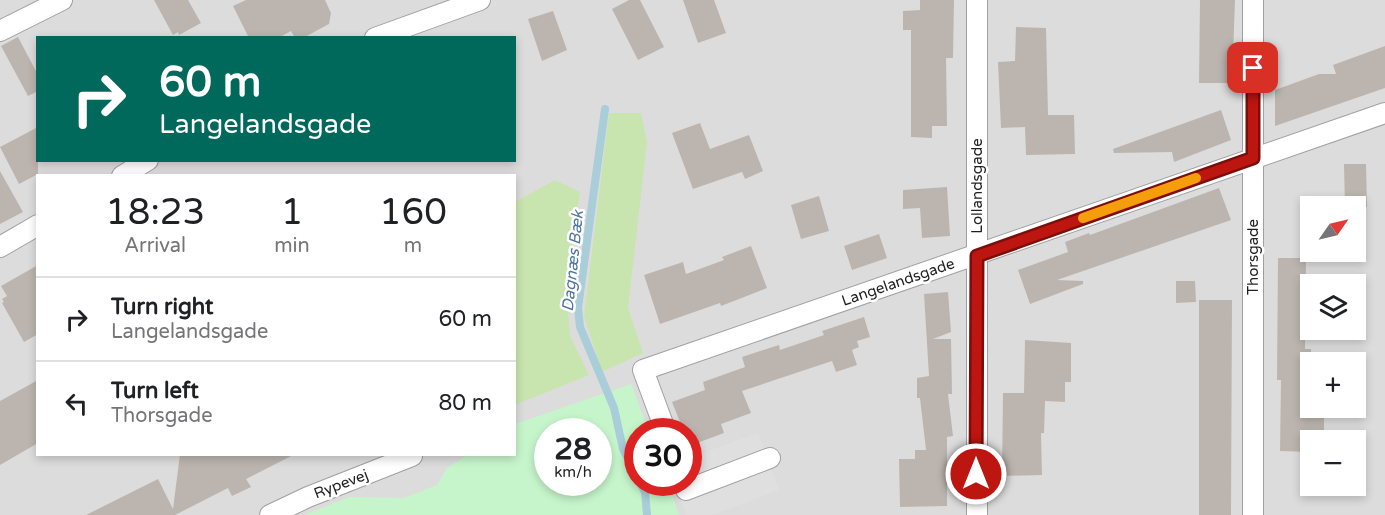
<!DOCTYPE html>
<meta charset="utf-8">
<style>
body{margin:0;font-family:"Varela Round",sans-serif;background:#f6f6f6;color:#202124;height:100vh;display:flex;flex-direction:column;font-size:22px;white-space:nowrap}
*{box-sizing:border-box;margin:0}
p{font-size:20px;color:#757577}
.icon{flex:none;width:33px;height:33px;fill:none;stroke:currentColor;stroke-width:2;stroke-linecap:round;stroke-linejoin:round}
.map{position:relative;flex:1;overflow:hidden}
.panel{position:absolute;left:36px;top:174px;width:480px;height:282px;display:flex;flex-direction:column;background:#fff;border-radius:0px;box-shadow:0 3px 9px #0003}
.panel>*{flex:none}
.banner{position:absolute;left:36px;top:36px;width:480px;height:126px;border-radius:0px;box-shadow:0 3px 9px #0003;background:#00695c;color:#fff;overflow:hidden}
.needle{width:39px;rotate:56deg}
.tools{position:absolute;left:1300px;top:196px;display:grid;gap:12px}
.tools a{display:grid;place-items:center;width:66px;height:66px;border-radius:0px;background:#fff;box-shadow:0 3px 9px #0003;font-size:30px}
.speed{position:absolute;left:534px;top:418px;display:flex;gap:12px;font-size:30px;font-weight:700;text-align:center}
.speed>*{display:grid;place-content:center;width:78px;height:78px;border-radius:50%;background:#fff;box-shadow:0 3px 9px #0003;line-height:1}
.speed small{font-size:15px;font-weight:400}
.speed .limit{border:9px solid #d22;background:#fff;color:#111}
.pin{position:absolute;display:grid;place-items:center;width:51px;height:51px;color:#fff;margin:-26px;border-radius:12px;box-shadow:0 3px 9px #0006}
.me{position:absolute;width:66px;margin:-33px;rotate:0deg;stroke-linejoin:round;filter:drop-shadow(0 0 4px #0008)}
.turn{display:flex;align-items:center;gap:21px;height:126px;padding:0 24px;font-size:27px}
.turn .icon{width:78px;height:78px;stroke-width:2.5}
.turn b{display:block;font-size:42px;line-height:51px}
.eta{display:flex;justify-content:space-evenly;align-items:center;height:102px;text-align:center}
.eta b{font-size:36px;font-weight:600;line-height:42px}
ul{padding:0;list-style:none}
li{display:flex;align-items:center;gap:18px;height:84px;padding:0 24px;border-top:2px solid #e0e0e0}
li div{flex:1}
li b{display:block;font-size:22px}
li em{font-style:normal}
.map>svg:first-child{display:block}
</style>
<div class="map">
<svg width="1385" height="515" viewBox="0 0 1385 515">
<rect width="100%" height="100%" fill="#efece6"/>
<path fill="#dddcdc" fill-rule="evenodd" d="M0 0H1385V515H0ZM38 38H514V160H38ZM38 176H514V454H38ZM1311 207H1356V252H1311ZM1311 285H1356V330H1311ZM1311 363H1356V408H1311ZM548 432H598V483H548ZM638 432H688V483H638ZM1311 441H1356V486H1311Z"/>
<path fill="#c8e5af" d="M609 113H641L647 142 628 308 643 353 602 372 584 316Z
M555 180 580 192 566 284 570 336 589 375 515 405V202Z"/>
<path fill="#c6f5cb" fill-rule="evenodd" d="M631 384 649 432H638V483H668L679 515H305L349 497 404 498 437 485 447 468 467 455 514 454 515 424ZM548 432H598V483H548Z"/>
<path fill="#dfdfdf" d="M758 433 779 490 712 515H686L675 483H688L689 458Z"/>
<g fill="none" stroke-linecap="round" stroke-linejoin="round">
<path stroke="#a9cdd9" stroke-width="8" d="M605 109 578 308 580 327 614 408 623 449 638 478
M640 483 645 492 647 515"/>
</g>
<path fill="#bcb5af" d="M154 0H188L201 23 179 35 178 32 173 35Z
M246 0H325L331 13 329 24 303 38H295L291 31 278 38H249L233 6Z
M629 0H640L664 47 638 60 612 9Z
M683 0H714L726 33 698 43Z
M920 0H954L953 58H946L947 126H932V138L911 137V30H903V11L920 10Z
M1200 0H1235L1232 83H1199Z
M553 11 567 50 542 61 528 19Z
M1016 27 1046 28 1048 115H1074L1075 154 1026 155 1025 127 1001 128 998 62 1015 61Z
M18 37 38 75V91L28 96 1 46Z
M1385 46V88L1275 126V90L1319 74H1336L1333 65Z
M1221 110 1231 140 1174 162 1172 152 1114 153 1113 149Z
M700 123 710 149 749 135 763 171 745 179 742 172 693 189 672 133Z
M38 127V174L19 184 0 147Z
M1344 164H1366L1367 207H1345Z
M0 171 23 212 0 224Z
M947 187 950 236 922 238 920 208 903 209V190Z
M1219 188 1231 220 1057 280 1083 281V284L1030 304 1018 270 1068 252 1065 242 1089 233 1090 235Z
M819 196 829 231 801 239 791 205Z
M879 234 887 258 852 270 844 246Z
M751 246 767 288 721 306 720 303 660 324 644 275 683 262 686 274 724 260 722 257Z
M1278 258H1306L1305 349H1311V408H1324V441H1311V452L1280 451 1281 380H1277Z
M38 265V334L24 342 2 303 4 302 2 299 7 296 1 286Z
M1176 281H1195L1196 302 1176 303Z
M948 292 951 332 933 339H951L952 394H948L953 436 947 437V506L900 507 899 459H915V450H926L920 398H917V378L929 376 924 294Z
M1199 300H1232L1231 515H1199Z
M864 317 870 337 857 341 859 347 852 350 857 365 836 372 832 361 742 391 751 413 721 424 724 433 689 446 688 432H684L672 402 705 390 703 382 745 367 742 357 779 345 780 350 824 335 822 331Z
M1025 340 1071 343V382H1065V402L1045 401 1044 433H1041L1042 475 1002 476 1003 393H1024Z
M38 380V443L0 465V401Z
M180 454H295L246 479 251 487 232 496 228 488 175 515H86L158 479 173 509Z"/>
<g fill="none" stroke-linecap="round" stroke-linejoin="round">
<defs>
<path id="street" d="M1253 0V515
M0 31 62 0
M375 38 480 0
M122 176 148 160
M0 247 38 225
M666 432 643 370 1385 113
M684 483 686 490 770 458
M270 515 308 497 412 456
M977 515V0"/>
</defs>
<use href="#street" stroke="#a0a0a0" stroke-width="22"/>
<use href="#street" stroke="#fff" stroke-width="20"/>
</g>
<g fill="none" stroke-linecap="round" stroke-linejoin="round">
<defs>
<path id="route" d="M976 474 977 256 1253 158V68"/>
</defs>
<use href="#route" stroke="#7b0e0a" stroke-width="15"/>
<use href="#route" stroke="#bd1510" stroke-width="10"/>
<path stroke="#f59e0b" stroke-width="10" d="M1083 218 1196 178"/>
</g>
<g text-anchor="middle" stroke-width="5" stroke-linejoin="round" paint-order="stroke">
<g font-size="15" fill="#1f1f1f" stroke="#fff">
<text transform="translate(977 186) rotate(-90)" y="5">Lollandsgade</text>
<text transform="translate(1253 257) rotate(-90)" y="5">Thorsgade</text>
<text transform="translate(898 282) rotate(-19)" y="5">Langelandsgade</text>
<text transform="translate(341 484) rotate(-21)" y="5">Rypevej</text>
</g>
<g font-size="16" font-style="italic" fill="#4f75a0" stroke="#fff">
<text transform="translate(572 261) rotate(-84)" y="6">Dagnæs Bæk</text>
</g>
</g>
</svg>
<div class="tools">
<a><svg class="needle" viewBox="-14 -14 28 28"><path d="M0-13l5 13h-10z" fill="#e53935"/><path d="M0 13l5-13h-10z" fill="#757577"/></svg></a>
<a><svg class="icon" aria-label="layers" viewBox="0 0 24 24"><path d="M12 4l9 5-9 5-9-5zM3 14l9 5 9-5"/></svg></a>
<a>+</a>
<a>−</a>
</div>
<div class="speed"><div>28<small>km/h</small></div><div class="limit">30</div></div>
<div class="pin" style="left:1253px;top:68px;background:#d93025"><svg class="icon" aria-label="arrive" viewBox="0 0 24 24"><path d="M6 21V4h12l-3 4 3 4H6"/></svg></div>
<svg class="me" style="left:976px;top:474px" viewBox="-20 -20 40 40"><circle r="17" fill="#bd1510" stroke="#fff" stroke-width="3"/><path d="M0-11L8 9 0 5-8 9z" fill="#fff"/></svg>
<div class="banner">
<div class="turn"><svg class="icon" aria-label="right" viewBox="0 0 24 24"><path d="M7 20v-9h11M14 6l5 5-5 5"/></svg><div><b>60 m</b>Langelandsgade</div></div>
</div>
<section class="panel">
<div class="eta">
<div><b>18:23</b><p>Arrival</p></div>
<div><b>1</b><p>min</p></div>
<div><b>160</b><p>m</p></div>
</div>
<ul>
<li><svg class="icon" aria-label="right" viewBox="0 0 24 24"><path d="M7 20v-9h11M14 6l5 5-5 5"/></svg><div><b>Turn right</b><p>Langelandsgade</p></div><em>60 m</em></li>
<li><svg class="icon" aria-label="left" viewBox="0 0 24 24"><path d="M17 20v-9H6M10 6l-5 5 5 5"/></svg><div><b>Turn left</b><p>Thorsgade</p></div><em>80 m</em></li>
</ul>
</section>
</div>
